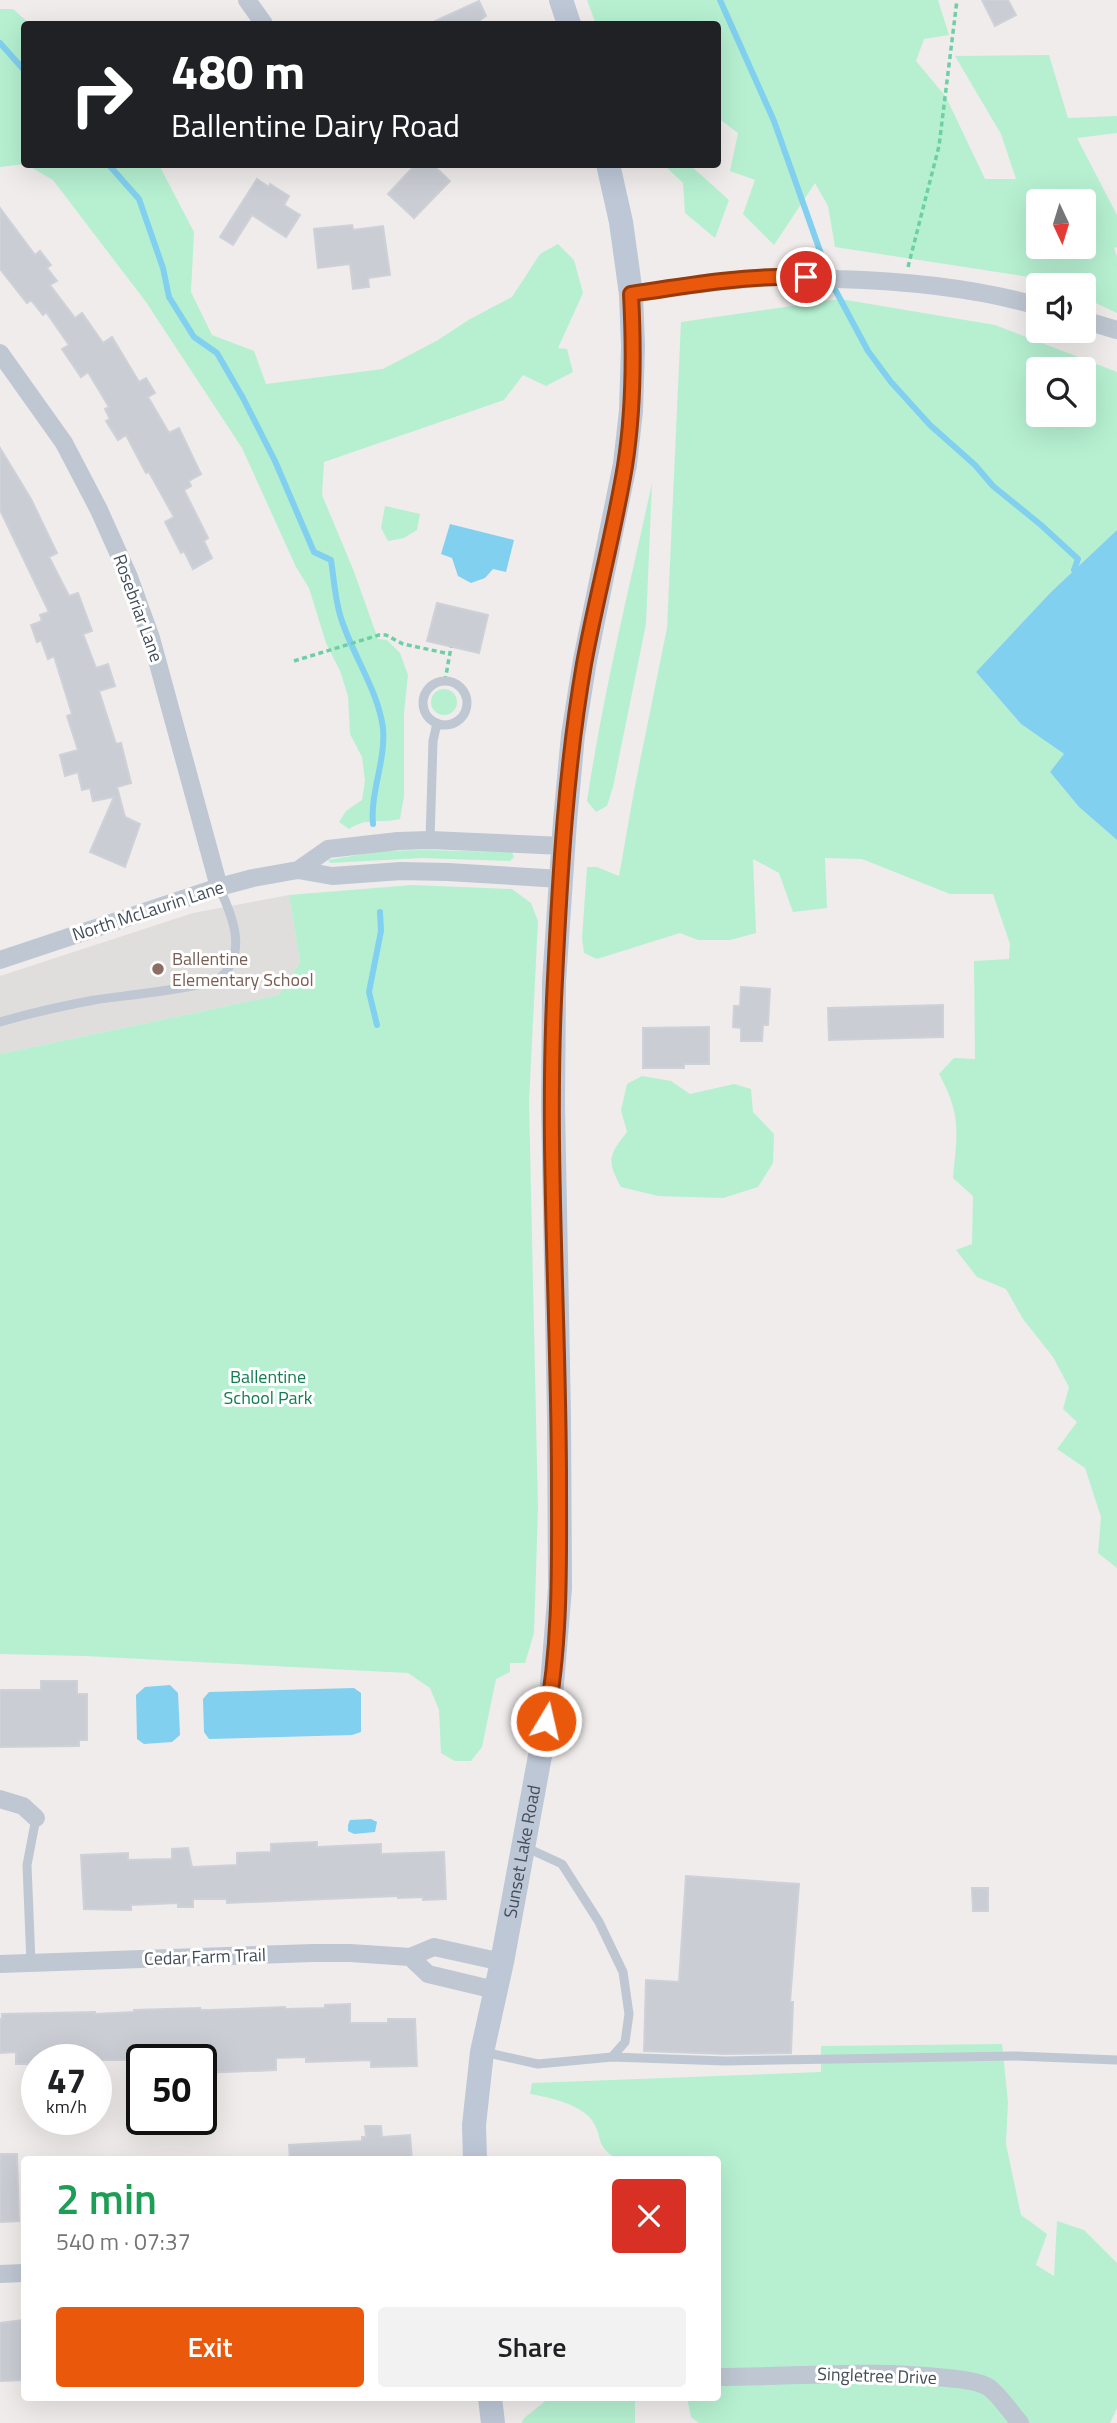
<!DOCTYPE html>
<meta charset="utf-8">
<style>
body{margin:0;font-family:"Titillium Web",sans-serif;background:#f2f2f2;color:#202124;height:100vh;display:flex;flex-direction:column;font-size:26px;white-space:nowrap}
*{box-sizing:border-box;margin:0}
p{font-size:23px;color:#757577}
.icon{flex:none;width:38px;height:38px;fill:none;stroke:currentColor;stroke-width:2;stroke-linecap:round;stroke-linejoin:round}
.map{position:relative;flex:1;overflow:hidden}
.drawer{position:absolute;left:21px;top:2156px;width:700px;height:245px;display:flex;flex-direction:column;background:#fff;border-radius:7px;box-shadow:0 7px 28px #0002}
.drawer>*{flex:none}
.top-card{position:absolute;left:21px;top:21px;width:700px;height:147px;border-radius:7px;box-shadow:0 7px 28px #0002;background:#202124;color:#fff;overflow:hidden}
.needle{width:46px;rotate:176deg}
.controls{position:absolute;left:1026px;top:189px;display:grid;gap:14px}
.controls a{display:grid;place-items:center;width:70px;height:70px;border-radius:7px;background:#fff;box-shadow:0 7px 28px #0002;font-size:35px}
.speed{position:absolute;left:21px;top:2044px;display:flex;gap:14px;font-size:35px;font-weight:700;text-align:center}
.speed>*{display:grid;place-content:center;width:91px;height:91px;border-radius:50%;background:#fff;box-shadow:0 7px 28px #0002;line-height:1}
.speed small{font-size:18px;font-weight:400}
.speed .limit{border:4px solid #111;border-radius:10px;background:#fff;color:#111}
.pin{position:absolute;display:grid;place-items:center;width:60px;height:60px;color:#fff;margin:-30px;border:4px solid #fff;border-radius:50%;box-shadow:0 2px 7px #0007}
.me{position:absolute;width:77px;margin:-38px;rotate:9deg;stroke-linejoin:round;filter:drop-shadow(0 0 5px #0008)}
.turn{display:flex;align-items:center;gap:24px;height:147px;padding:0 35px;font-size:32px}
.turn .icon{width:91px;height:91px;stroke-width:2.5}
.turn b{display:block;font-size:49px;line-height:60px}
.round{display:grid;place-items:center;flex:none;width:74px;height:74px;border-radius:7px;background:#f2f2f2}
.head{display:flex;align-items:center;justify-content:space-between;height:119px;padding:0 35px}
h1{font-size:42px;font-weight:600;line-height:52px;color:#1e9e55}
.action{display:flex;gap:14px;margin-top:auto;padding:14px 35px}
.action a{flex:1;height:80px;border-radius:7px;background:#ea580c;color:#fff;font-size:28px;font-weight:600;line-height:80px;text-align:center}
.action a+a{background:#f2f2f2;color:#202124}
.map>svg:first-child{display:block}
</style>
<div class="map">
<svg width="1117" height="2423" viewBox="0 0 1117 2423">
<rect width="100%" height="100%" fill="#efeceb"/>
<path fill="#e0dddd" d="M289 895 300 962 279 995 0 1054V976L193 913Z"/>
<path fill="#b6f0d1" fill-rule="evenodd" d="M587 0H938L949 35 924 39 916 61 946 97 985 179H1016L1001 134 955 56 1049 55 1068 118 1117 116V133L1077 138 1117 215V247L1114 248 1117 256V313L1083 297V285H1059L1048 280 835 247 828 206 815 183 774 245 743 214 755 180 730 171 738 133 718 118V24H596ZM1038 201H1083V247H1038Z
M0 9H13L30 24H24V164L0 167Z
M27 165H159L194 232 191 292 212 335 254 351 266 384 383 369 438 340 470 319 512 297 540 254 558 244 574 260 583 293 558 348 567 349 573 372 546 386 523 375 504 400 324 462 322 495 353 569 378 639 387 640 400 653 408 675 404 713V796L400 819C380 824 367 817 349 829L339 822 346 811 362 800 365 781 362 757 350 734 348 696 340 671 326 643 309 588 296 567 242 448 146 302 53 180Z
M664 165H690L729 200 715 238 685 213 683 183Z
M840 299 995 325 1117 372V530L1051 592 976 672 1021 724 1065 755 1050 772 1079 807 1117 840V1568L1098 1553 1101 1517 1085 1468 1057 1449 1077 1422 1063 1409 1069 1387 1053 1357 1023 1319 1006 1289 977 1277 956 1250 972 1244 973 1196 953 1178C957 1133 962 1116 939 1074L954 1058 975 1059 974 961 1009 959 1010 944 993 894H950L862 859 825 858 827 908 793 912 779 873 753 859 756 933 730 940H698L680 933 597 959 584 953 582 938 587 867H597L619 876 634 791 667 628 681 322ZM1038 369H1083V415H1038Z
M652 483 646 624 613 787 607 806 596 812 587 801C603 694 629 589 652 483Z
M385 506 420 514 417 530 404 538 388 541 381 528Z
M431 702a13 13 0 1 1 26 0a13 13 0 1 1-26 0Z
M424 850 512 852 514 857 510 861 421 858 330 863 328 860 381 851Z
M412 885 512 889 531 903 538 921 529 1101 538 1509 534 1633 525 1663H510V1672L496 1679 482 1747 471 1761H455L441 1753 439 1710 430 1688 408 1673 85 1656 0 1654V1054L279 995 300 962 289 895Z
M642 1076 671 1081 690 1094 734 1084 751 1089 753 1112 774 1134 773 1163 758 1187 723 1198 658 1196 621 1187C606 1160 609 1155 627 1132L621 1110 627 1084Z
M1002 2044 1008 2102 1006 2144 1021 2215 1047 2234 1036 2265 1054 2276 1057 2221 1084 2230 1117 2263V2408L1110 2423H699L691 2417 687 2398H718V2160L617 2159C593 2144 604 2136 591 2119 579 2104 548 2097 530 2094L532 2083 821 2072V2046Z
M549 2398H631L635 2400V2423H522L523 2419Z"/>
<path fill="#81d0ef" d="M450 524 514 540 506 572 493 569 485 578 471 583 458 576 452 558 441 554Z
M1117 530V840L1079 807 1050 772 1064 754 1021 724 976 672 1051 592Z
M170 1685 178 1693 180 1735 172 1742 144 1744 137 1739 136 1695 145 1687Z
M354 1688 361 1693V1732L352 1735 209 1739 204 1732 203 1699 209 1692Z
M371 1819 377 1822 375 1832 354 1834 348 1831V1825L350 1820Z"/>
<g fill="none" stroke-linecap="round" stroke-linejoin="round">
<path stroke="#81d0ef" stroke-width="6" d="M720 0 774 121 831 282 868 351 891 382 930 425 975 465 993 486 1041 525 1078 559 1074 570 1079 574
M0 43 24 70
M108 164 139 199 163 268 169 297 194 337 217 353 243 398 275 461 314 552 331 560C334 579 335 600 341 618 352 654 378 690 383 728 386 761 370 792 373 824
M377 1025 369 992 381 931 380 912"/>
</g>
<path fill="#cacdd4" stroke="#cfd1d8" stroke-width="2" d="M982 0H1008L1016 15 995 26Z
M479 1 486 16 480 20 482 24H429Z
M416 164H432L450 181 414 218 388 194Z
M257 179 269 187 270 184 289 196 284 205 300 215 286 237 252 215 233 245 220 237Z
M0 208 35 255 40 251 51 265 47 268 57 281 50 285 75 318 82 313 103 343 112 337 139 382 146 378 155 393 148 397 169 433 179 428 201 474 189 481 191 486 184 490 208 538 204 541 212 558 193 569 184 551 181 553 165 522 174 517 149 472 146 473 126 435 118 440 106 421 110 419 105 409 109 407 88 372 81 377 62 349 69 345 46 312 43 315 31 300 27 303 0 269Z
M352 225 353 230 383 226 390 275 368 278 369 287 353 289 350 264 318 268 314 229Z
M0 448 31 499 57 553 49 557 69 596 78 593 92 631 83 634 96 668 108 664 115 686 99 691 116 744 121 743 131 783 117 787 125 817 140 824 125 867 90 852 114 797 93 801 90 788 82 790 78 772 65 776 60 755 78 750 67 716 72 714 54 656 48 659 41 640 37 642 31 625 42 621 40 615 49 612 0 510Z
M437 603 488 615 479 653 427 641Z
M741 987 770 989 768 1025H763L762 1041H741V1028L733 1027 734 1006H740Z
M943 1005V1037L829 1040 828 1008Z
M709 1027V1064H684V1068H643V1028Z
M41 1681H77V1694H87V1740H79V1746L0 1747V1690H41Z
M317 1842V1847L381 1844V1854L444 1852 446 1899 423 1900V1897L398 1898V1896L227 1903V1899H193V1907H178V1903L131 1905V1910L84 1909 81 1855 128 1853V1860L172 1859V1849L188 1848 192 1867 237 1865V1853L271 1852V1844Z
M686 1876 799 1884 790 2002H793L791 2053 725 2054 644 2051 646 1980 679 1982Z
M972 1888H988V1911H973Z
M350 2004V2023H388V2019H415L417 2066 371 2067V2060L306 2062V2057L276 2058V2070L201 2073V2060H33V2064H16V2052L0 2053V2019H2V2014L95 2012V2014L134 2012V2010L200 2008V2010H211L285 2007V2009L325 2008V2005Z
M365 2126H381L382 2137 410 2135 412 2160H290L289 2145 362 2141V2137H366Z
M0 2154H17L19 2221 0 2222Z
M24 2320V2380L0 2381V2323Z"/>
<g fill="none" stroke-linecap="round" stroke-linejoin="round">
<path stroke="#6dcfa6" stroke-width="3.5" stroke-dasharray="5 3.5" stroke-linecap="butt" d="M908 267 939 146 957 0
M294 661 379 635H386L403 644 450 654
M445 681 451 647"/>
<path stroke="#bec7d2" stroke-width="9" d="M423 703a22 22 0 1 1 44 0a22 22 0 1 1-44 0Z
M430 840 433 741 437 723
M0 1022C31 1013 62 1006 94 1000 117 996 207 988 221 977 248 952 232 915 219 887
M31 1963 27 1865 36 1818
M484 2052 538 2064 612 2057 625 2042 629 2014 623 1972 599 1922 562 1864 525 1847
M612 2057 725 2061 1015 2056 1117 2060"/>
<path stroke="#bec7d2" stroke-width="18" d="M247 0 264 24
M631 294C681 287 730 279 779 277 799 276 819 278 838 279 905 281 973 287 1038 306
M1083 320 1117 330
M0 353 64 443 99 510 129 577 151 638 219 887
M298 870 328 849 398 841 430 840 563 846
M0 960 219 887 253 878 298 870 332 876 401 871 448 872 561 879
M0 1799 23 1806 36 1818
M410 1957 428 1974 495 1990
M0 1964 313 1953H350L410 1957 434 1947 502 1962
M0 2274 24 2273
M718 2377C794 2377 871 2369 947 2378 959 2379 978 2381 988 2387 998 2393 1012 2414 1020 2423"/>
<g stroke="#bdc7d6" stroke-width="24">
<path d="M561 0 569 24"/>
<path id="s1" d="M475 2160 474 2125 482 2052 502 1962 551 1696 560 1588 559 1417 553 1106 554 982 565 821 573 735 585 660 625 464 631 411 633 346 631 294 621 222 608 164"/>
<path d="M490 2398 493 2423"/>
</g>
</g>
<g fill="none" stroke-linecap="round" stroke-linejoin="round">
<defs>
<path id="route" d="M546 1721C561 1643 559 1563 559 1484 559 1316 546 1147 555 979 560 874 566 768 584 664 596 598 614 533 625 466 634 409 634 351 631 294 689 285 748 275 806 277"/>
</defs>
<use href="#route" stroke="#983908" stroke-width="18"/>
<use href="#route" stroke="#ea580c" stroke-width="12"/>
</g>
<circle fill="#8d6e63" stroke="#fff" stroke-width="2.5" cx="158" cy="969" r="7"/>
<g text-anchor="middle" stroke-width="6" stroke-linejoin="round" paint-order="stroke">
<g font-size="18" fill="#434e5a" stroke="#fff">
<text transform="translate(138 608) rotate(70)" y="6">Rosebriar Lane</text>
<text transform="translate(148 911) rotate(-18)" y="6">North McLaurin Lane</text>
<text dy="6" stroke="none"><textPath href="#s1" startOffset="313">Sunset Lake Road</textPath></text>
<text transform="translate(205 1957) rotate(-2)" y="6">Cedar Farm Trail</text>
<text transform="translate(877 2376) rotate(2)" y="6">Singletree Drive</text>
</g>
<g font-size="18" fill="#785e54" stroke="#fff" text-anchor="start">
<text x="172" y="965">Ballentine<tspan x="172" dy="21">Elementary School</tspan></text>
</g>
<g font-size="18" fill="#127d50" stroke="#fff">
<text x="268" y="1383">Ballentine<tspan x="268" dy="21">School Park</tspan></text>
</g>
</g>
</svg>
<div class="controls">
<a><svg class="needle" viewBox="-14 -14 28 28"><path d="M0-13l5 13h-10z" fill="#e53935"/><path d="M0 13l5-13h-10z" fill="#757577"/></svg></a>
<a><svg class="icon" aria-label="sound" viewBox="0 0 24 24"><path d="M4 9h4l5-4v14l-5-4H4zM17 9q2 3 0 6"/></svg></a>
<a><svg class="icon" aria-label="search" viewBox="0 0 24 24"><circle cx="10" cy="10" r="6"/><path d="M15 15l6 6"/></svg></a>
</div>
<div class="speed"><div>47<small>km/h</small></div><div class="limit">50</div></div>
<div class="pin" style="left:806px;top:277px;background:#d93025"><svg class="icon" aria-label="arrive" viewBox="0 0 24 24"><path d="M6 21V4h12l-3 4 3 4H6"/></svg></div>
<svg class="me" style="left:546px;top:1721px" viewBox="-20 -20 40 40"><circle r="17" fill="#ea580c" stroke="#fff" stroke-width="3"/><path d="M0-11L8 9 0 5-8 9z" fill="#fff"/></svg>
<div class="top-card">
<div class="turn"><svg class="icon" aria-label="right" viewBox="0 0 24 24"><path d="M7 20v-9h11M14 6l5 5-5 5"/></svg><div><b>480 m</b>Ballentine Dairy Road</div></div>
</div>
<section class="drawer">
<div class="head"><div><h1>2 min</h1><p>540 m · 07:37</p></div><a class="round" style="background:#d93025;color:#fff"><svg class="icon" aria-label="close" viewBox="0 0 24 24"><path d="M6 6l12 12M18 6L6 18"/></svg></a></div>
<div class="action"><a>Exit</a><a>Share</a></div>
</section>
</div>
